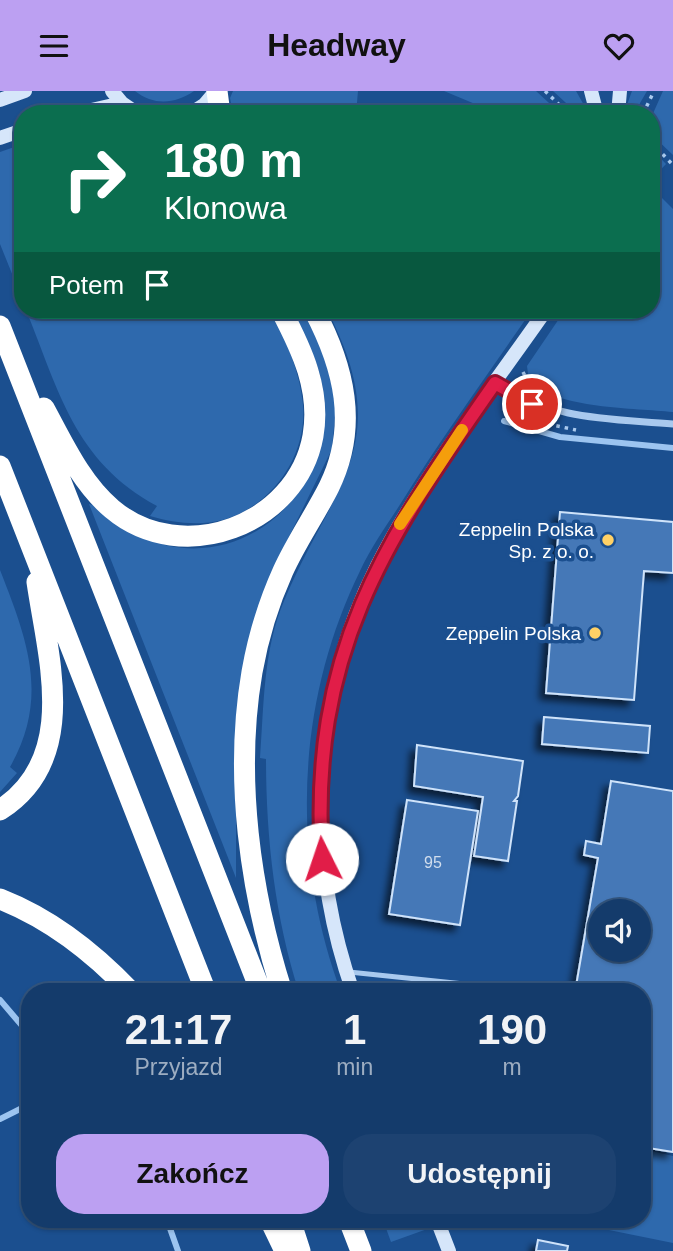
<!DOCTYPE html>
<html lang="pl">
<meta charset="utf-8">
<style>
body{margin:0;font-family:Arial,sans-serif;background:#1d4271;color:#f1f3f6;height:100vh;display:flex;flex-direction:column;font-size:26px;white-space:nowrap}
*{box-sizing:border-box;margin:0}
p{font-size:23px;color:#9dadc1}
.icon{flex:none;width:38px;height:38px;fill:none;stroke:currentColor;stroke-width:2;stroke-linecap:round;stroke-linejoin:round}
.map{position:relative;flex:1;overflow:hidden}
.details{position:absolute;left:21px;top:892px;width:630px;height:245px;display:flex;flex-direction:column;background:#143b6b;border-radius:28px;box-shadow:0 2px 5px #0004,0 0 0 2px #33557e}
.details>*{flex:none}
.hud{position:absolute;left:14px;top:14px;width:646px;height:214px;border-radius:28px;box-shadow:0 2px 5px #0004,0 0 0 2px #33557e;background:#0b6e4f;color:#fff;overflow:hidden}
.fabs{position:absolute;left:588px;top:808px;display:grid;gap:14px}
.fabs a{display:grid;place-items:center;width:63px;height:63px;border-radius:50%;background:#143b6b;box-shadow:0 2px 5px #0004,0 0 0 2px #33557e;font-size:35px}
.pin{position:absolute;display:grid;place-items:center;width:60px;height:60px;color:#fff;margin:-30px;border:4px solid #fff;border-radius:50%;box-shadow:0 2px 7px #0007}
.me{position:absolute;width:77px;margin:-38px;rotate:356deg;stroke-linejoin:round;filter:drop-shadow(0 0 5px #0008)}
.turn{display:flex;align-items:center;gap:24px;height:147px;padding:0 35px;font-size:32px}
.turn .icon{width:91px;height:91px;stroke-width:2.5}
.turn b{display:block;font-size:49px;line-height:60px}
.then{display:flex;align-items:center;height:66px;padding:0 35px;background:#0003;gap:14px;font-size:26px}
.eta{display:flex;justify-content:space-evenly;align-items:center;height:119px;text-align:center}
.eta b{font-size:42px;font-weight:700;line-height:49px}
.primary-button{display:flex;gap:14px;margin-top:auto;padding:14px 35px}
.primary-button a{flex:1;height:80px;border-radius:28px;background:#bca0f2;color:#111;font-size:28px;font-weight:700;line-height:80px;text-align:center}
.primary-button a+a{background:#1d4271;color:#f1f3f6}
header{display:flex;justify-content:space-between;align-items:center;height:91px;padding:0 35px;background:#bca0f2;color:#111;font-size:32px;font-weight:700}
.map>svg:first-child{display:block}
</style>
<header><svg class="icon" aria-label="menu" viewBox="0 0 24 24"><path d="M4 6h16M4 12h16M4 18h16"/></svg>Headway<svg class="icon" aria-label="heart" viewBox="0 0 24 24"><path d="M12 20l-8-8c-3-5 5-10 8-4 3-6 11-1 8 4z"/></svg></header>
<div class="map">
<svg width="673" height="1160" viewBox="0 0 673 1160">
<defs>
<filter id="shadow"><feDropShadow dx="-6" dy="6" stdDeviation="3.5" flood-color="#0009"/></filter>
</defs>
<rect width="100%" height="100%" fill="#1b4f8f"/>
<path fill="#2e69ad" d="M135 0H194C175 13 154 15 135 0Z
M233 0H358L356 23H233L230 7Z
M444 0H536L561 23H499Z
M553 0H576L589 23H578Z
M632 0H647L636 19 624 22Z
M663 0H673V64L651 43V27Z
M23 53V210L0 153V61Z
M651 57 666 73 651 89Z
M651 96 673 118V321C635 317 557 318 529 290L527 275 565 219H651Z
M26 219H270C286 248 300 281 303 314 308 372 261 429 203 432 184 433 167 430 150 425L157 415C74 370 59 300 26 219Z
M291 219H305L323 257 336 313 332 358 281 462 236 697V787L89 413C116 418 138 448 169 455 255 472 328 397 325 314 323 278 307 249 291 219Z
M327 219H532C488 283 442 346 401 412 387 434 371 456 360 480 296 611 290 764 341 901H299C275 827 266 746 266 668L260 667C264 615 263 559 284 510 333 393 397 353 327 219Z
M0 479C27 548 50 606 10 676L17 682 0 701Z
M642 1058 673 1065V1152L604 1138 605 1129H642Z
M383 1129H427L430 1137 391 1151Z"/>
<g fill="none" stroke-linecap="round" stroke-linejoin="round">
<path stroke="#9cc4f0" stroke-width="6" d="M504 330 560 346 673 357
M0 909 30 944
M0 1028 30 1013
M167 1129 178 1160"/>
</g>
<path fill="#4478b7" stroke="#cfe3fa" stroke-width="2" fill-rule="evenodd" filter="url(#shadow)" d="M560 421 673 431V482L644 480 634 609 546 602Z
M544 626 650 635 648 662 542 653Z
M417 654 523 670 518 705 514 710H517L508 770 474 765 483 706 414 695Z
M611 690 673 700V1061L642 1056V901H575L598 767 584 764 586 750 601 753ZM600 821H639V859H600Z
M407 709 478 720 460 834 389 823Z
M538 1149 568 1155 567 1160H536Z"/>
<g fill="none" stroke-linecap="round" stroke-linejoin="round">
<path stroke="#a9c9ee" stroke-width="3.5" stroke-dasharray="3.5 5" stroke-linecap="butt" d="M545 0 569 23
M643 23 654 0
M651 51 673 74
M523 281 530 295
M513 317 511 319 543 332 576 339"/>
<path stroke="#a9c9ee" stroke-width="5" d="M349 881 542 901"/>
<path stroke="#a9c9ee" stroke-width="7" d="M495 292C558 330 602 327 673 333"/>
<path stroke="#d6e6fa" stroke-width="14" d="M112 0 122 12 138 23
M591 0 597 23
M0 9 25 0
M74 23 122 12
M190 23 204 14 216 0
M618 23 620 0
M0 47 23 39
M353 901C304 761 310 608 377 475 423 384 488 302 546 219
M437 1129 449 1160"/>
<path stroke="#fff" stroke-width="21" d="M217 0 220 23
M0 235 261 901
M44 317C63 352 81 392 112 418 182 477 297 434 313 345 321 299 302 259 281 219
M0 375 206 901
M0 719C80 668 48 567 37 491
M0 808C51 828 94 862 131 901
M282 901C250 800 234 686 252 581 258 547 269 511 283 480 296 451 315 424 329 396 359 335 344 276 314 219
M270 1129 285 1160
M290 1129 300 1160
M349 1129 361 1160"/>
</g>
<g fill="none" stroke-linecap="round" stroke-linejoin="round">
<defs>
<path id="route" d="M322 768C309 563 383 452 495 292L532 313"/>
</defs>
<use href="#route" stroke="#92132f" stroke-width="18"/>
<use href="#route" stroke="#e11d48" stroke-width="12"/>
<path stroke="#f59e0b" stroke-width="12" d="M400 433 462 339"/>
</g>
<g fill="#ffd166" stroke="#1b4f8f" stroke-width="2.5">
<circle cx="608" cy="449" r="7"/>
<circle cx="595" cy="542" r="7"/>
</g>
<g text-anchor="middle" stroke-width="7" stroke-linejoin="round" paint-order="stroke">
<g font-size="16" fill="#d0dded">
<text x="433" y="777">95</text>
</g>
<g font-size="19" fill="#fff" stroke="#1b4f8f" text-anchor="end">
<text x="594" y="445">Zeppelin Polska<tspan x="594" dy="22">Sp. z o. o.</tspan></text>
<text x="581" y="549">Zeppelin Polska</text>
</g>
</g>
</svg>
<div class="fabs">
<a><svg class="icon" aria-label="sound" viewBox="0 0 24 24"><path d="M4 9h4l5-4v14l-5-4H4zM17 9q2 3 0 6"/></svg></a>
</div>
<div class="pin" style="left:532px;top:313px;background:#d93025"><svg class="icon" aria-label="arrive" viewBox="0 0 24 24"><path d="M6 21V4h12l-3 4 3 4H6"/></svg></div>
<svg class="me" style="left:322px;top:768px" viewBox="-20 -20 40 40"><circle r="19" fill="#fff"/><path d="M0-13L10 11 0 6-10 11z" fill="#e11d48"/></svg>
<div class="hud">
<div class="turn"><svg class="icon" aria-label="right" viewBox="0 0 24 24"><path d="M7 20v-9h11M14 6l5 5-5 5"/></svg><div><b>180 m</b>Klonowa</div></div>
<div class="then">Potem<svg class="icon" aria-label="arrive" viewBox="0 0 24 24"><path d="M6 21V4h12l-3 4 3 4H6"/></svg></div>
</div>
<section class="details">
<div class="eta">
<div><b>21:17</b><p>Przyjazd</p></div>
<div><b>1</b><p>min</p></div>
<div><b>190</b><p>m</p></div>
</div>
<div class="primary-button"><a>Zakończ</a><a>Udostępnij</a></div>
</section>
</div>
